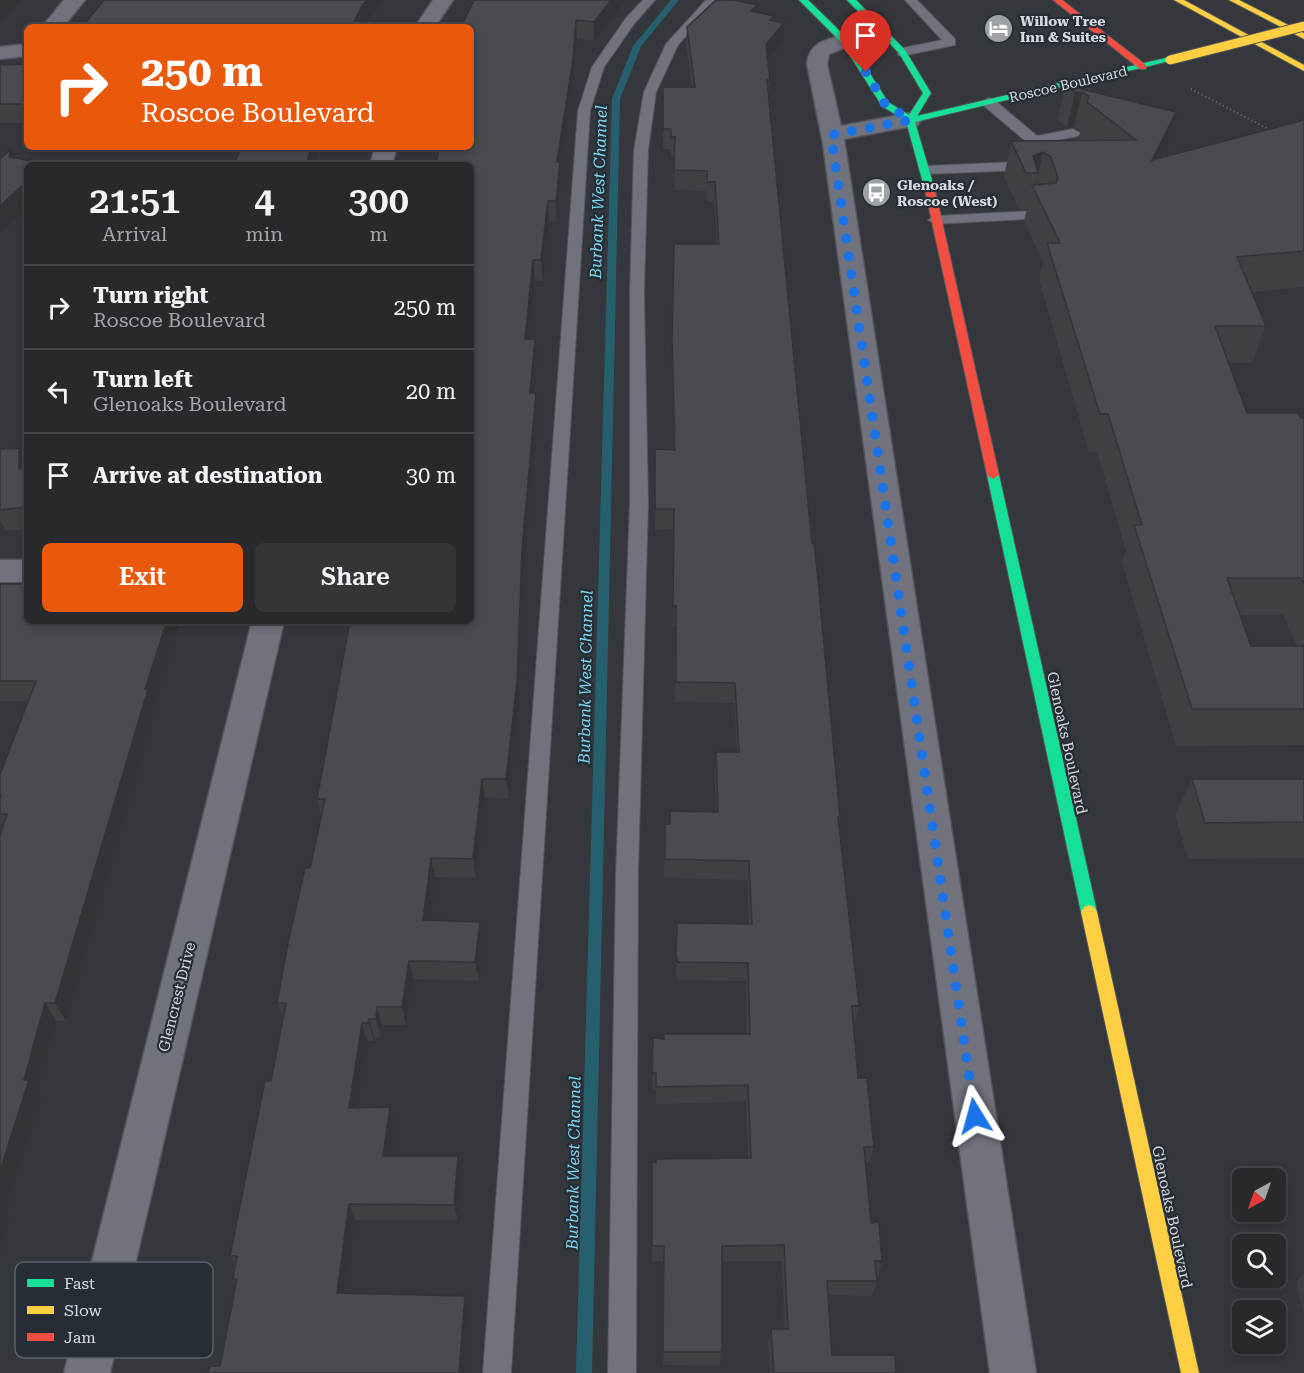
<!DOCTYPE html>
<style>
body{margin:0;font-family:"Roboto Serif",serif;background:#333539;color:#f1f3f6;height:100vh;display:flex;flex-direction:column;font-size:22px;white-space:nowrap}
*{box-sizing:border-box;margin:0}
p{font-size:20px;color:#a4a6aa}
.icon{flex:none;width:33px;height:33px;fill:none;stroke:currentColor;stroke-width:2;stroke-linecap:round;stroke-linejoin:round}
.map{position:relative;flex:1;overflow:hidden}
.panel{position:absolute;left:24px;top:162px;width:450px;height:462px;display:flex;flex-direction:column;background:#27292d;border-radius:9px;box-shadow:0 3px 9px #0003,0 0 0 2px #434549}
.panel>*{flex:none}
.guide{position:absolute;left:24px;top:24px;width:450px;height:126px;border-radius:9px;box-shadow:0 3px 9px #0003,0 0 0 2px #434549;background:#ea580c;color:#fff;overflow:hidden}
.needle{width:39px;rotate:220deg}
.controls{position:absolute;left:1232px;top:1168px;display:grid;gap:12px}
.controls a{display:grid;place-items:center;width:54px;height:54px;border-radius:9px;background:#27292d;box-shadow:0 3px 9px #0003,0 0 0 2px #434549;font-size:30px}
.pin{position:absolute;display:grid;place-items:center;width:51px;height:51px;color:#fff;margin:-62px -26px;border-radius:50% 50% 50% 0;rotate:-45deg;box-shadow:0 0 6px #0007}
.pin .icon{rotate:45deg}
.me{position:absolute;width:66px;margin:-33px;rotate:352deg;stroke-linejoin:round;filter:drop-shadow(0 0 4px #0008)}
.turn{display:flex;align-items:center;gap:21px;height:126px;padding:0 18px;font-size:27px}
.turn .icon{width:78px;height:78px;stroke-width:2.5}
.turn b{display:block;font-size:42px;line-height:51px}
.eta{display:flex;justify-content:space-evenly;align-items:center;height:102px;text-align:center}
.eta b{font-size:36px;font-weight:600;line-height:42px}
.primary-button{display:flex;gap:12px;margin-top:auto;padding:12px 18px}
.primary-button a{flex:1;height:69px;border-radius:9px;background:#ea580c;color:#fff;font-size:24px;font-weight:600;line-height:69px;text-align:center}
.primary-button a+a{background:#333539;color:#f1f3f6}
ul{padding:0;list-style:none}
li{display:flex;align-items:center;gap:18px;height:84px;padding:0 18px;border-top:2px solid #434549}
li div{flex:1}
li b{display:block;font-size:22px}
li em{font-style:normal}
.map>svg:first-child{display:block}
</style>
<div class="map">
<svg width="1304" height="1373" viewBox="0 0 1304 1373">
<rect width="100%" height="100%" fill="#34373c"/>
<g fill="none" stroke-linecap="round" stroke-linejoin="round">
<path fill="#26606e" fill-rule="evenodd" d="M671 0H679L641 46 620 99 592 1373H576L612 99 633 46Z"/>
<defs>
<path id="lane" d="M643 0H655L634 24 604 67 590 111 511 1373H483L578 111 592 67 626 18Z
M706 0H718L678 45 656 92 648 150 644 292 648 503 638 874 636 1373H608L616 874 630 503V292L634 150 644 92 666 44Z
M905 0H917L955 39V45L902 56 898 55V49L942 40Z
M988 98 993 99 1037 136 1073 129 1080 133 1078 136 1034 145 1029 144 983 105 982 102Z
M1026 154 1033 158 1027 169 1022 170 926 174 919 170 926 166 1017 162 1021 155Z
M1038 201 1045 205 1048 215 1046 218 935 224 928 220 935 216 1033 211 1031 205Z"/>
<path id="street" d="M64 0H85L63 27H42Z
M433 0H453L435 27H415Z
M845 35 852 37 855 41 852 45 829 54 827 64 841 126 910 113 918 115 921 120 918 125 844 139 1036 1373H990L823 144 807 64C809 42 827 39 845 35Z
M27 44V56L0 59V47Z
M375 147H397L392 165H370Z
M0 560H27V582H0Z
M252 621H284L110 1373H64Z"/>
<path id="fast" d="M799 0H808L848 39 888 102 909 115 923 93 899 53 847 0H856L905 50 931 93 917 116 1170 57 1174 60 915 122 935 190 930 193 925 190 906 121 882 106 842 43Z
M993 471 999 475 1097 912 1094 917 1089 919 1084 917 1081 912 987 475Z"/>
<path id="slow" d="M1174 0H1184L1304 65V71Z
M1229 0H1239L1304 33V39Z
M1089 905 1094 907 1097 912 1199 1373H1181L1081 912 1084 907Z"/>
<path id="jam" d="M1053 0H1062L1146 65V69H1140Z
M930 187 935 190 999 475 993 479 987 475 925 190Z"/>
</defs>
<use href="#lane" stroke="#525559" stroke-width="2"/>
<use href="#street" stroke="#525559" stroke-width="3"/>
<use href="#fast" stroke="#525559" stroke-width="2"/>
<use href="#slow" stroke="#525559" stroke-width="2"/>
<use href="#jam" stroke="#525559" stroke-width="2"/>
<path stroke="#6f7178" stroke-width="2" stroke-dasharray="1 3" stroke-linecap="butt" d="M1191 89 1272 131"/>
<use href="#lane" fill="#70737d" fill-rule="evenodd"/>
<use href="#street" fill="#70737d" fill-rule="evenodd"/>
<use href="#fast" fill="#16e098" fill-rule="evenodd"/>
<use href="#slow" fill="#ffcf43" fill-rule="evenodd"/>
<use href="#jam" fill="#f24e42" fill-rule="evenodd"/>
<defs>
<path id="slow-bridge" d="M1170 60 1304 26"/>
</defs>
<use href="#slow-bridge" stroke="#525559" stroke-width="11" stroke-linecap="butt"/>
<use href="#slow-bridge" stroke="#ffcf43" stroke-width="9"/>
</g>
<path fill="#3e4044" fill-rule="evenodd" d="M626 0 594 41 577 39 574 78 560 169 561 182 557 221H549L543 281H535L529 339H535L537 359 534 393H536L538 413 524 570 519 702 509 799 485 798 476 878 435 877 429 920 483 940 479 981 413 979 406 1025H382L381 1037H374V1041H367L358 1108 395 1124 391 1156H458L462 1172 458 1220H355L345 1293 465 1296 469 1310 464 1373H208L220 1366 236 1284 233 1279 235 1265 230 1256 271 1081 283 1019 277 1003 310 868 321 815 317 799 471 621V27Z
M757 5V12L773 21 784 23 783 42 768 60 770 80 769 96 840 817 839 824 859 1006 855 1024H853L858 1078 874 1147 869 1163H866L871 1223 882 1261 878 1276H877V1281L872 1296 828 1295 832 1355 896 1373H770L768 1343 771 1329H784L782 1261H722V1352L720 1366 663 1365 664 1261H652V1162L748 1158 746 1102 656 1104V1090H652L653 1038 664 1039 747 1034 746 981 677 980 676 976 677 923 749 924 747 880 664 878 665 824H670L716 812 715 771 716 752H737L734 703 675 702 676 626H673L674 529 655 530V449L674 450 672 359 674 244H717L714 201H707L706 191 674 190 675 157H671V149H663V87H692L686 45 687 27Z
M27 64V123H0V65Z
M1065 85 1176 112 1166 148 1162 158 1304 120V287L1252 292 1266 326 1252 363H1229L1247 413 1304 418V745L1176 746 1122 562 1126 551 1097 452H1089L1039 280 1043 262 1024 221 1027 209H1019L1004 177 1011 141H1082L1079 138 1081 131 1074 127 1067 128 1058 120ZM1240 615H1283L1297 646H1251Z
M0 449 27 467V529L5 531 4 529 0 530Z
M0 584 154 705 156 709 66 1021H56L37 1092 41 1097 4 1215 9 1220 0 1252V835L2 828 0 824V774L28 701H0Z
M1192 779H1304V858L1188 859 1175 815Z
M1304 1273V1313L1296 1282Z"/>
<path fill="#323437" d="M0 0H21L5 18 0 20Z
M367 0H383L364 27H351L362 6Z
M611 0H626L594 41V22Z
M757 5 756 23 751 11Z
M576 20 577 39 574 78 560 169 561 182 557 221 556 201 557 162Z
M784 23 783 42 765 63 766 44Z
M1075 92H1082L1074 127 1067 128Z
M1176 112 1166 148 1142 197 1152 160Z
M311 147H320L315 165H306Z
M11 149 18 169 9 157Z
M1043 152 1035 188H1034L1038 173 1033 156Z
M27 181V208L0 233V206Z
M548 201 549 221 543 281 541 260Z
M533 260 535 281 527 359 525 339Z
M535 339 537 359 532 413 530 393Z
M536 393 538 413 524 570 519 702 509 799 506 779 522 550Z
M19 448 27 467V488L19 469Z
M0 520 4 529 0 530Z
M167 621H180L154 705 156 709 66 1021 55 1003 145 689Z
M482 779 485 798 476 878 473 859Z
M431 858 435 877 427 939 423 920Z
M480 922 483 940 479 981 475 962Z
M409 961 413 979 406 1025 402 1007Z
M45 1003 56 1021 37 1092 41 1097 4 1215 9 1220 0 1252V1171Z
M377 1007 382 1025 381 1037 376 1019Z
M369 1019 374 1037V1041L368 1023Z
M362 1023 367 1041 355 1125 349 1108Z
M390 1107 395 1124 389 1173 383 1156Z
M458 1156 462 1172 458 1220 454 1205Z
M349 1204 355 1220 343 1307 337 1293Z
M465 1296 469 1310 464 1373H459Z"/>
<path fill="#484b4f" stroke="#323437" stroke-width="1.5" d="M104 0H367L362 6 351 27H82Z
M475 0H611L594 22 576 20 573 59 557 162H560L556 201H548L541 260H533L525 339H535L530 393H536L522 550 517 682 506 779H482L473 859 431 858 423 920 480 922 475 962 409 961 402 1007H377L376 1019H369L368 1023H362L349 1108 390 1107 383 1156H458L454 1205 349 1204 337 1293 465 1296 459 1373H208L210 1366H220L237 1279H233L237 1256H230L265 1081H271L286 1003H277L288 943 305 868H310L325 799H317L350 621H471V165H436L439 147H471V27H461L473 2Z
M716 0H734L757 5 751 11 774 16 770 20 784 23 766 44 770 80H767L812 543H814L818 579 840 817H838L859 1006H852L858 1078H867L874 1147H864L871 1223 879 1222 882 1261H875L877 1281H827L832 1355H895L896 1373H774L771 1329H788L784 1245 722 1246V1352H663L664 1246H652V1162L656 1163V1159L751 1158 748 1085 656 1087V1073H652L653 1038 664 1039V1034H750L748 963 678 962 676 957 677 923 752 924 749 861 665 859V824H670V811L718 812 716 752H739L735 683 676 682V606H673L674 509H655V449L675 450 672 339 674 244H719L715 182H707V171L674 170 675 137H671V129H663V87H695L687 27Z
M27 64V104H0V65Z
M1065 85 1176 112 1152 160 1304 120V251L1237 257 1266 326H1215L1247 413H1298L1301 418H1304V584L1301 578H1227L1251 646H1304V709H1192L1134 525H1142L1108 414H1100L1047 243H1060L1032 185 1056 183 1058 178 1051 157 1043 152 1033 156 1038 173H1026L1011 141 1136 140 1087 102 1089 96 1082 92H1075Z
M241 147H311L306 165H234Z
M11 149 9 157 47 164 45 165H27V181L0 206V159Z
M19 448V469L27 468V507L0 510V449Z
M0 584H27V621H167L145 689H148L55 1003H45L24 1080H29L0 1171V835L7 814H0V799L1 796H0V774L36 681H0Z
M1192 779H1304V822L1205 823Z"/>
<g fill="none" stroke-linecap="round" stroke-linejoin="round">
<path stroke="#1a73e8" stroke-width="10" stroke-dasharray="0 18" d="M866 72 885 104 910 120 831 135 975 1116"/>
</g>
<defs>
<symbol id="hotel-disc" viewBox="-11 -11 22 22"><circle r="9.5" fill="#9ea2a7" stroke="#262d35"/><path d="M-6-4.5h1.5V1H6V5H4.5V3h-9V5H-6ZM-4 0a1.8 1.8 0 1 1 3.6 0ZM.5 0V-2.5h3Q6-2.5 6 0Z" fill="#fff"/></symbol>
<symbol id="bus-disc" viewBox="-11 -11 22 22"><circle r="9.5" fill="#9ea2a7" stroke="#262d35"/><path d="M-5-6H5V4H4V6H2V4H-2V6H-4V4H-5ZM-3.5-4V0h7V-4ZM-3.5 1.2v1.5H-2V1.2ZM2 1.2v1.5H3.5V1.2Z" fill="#fff"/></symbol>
</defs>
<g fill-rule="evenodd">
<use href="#hotel-disc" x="982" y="12" width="33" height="33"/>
<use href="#bus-disc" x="860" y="176" width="33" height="33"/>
</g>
<g text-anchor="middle" stroke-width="4.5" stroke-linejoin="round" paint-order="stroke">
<g font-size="14" font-weight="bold" fill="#d7dbe1" stroke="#262d35" text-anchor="start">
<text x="1020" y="26">Willow Tree<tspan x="1020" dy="16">Inn &amp; Suites</tspan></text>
<text x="897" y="190">Glenoaks /<tspan x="897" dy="16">Roscoe (West)</tspan></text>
</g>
<g font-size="14" fill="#d7dbe1" stroke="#262d35">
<text transform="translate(1068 84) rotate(-13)" y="5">Roscoe Boulevard</text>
</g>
<g font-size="15" fill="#d7dbe1" stroke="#262d35">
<text transform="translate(1067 743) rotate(78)" y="5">Glenoaks Boulevard</text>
<text transform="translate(177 997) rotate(-76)" y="5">Glencrest Drive</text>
<text transform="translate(1172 1217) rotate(78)" y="5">Glenoaks Boulevard</text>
</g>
<g font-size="16" font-style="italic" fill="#7adaf3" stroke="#262d35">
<text transform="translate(598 192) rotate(-88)" y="6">Burbank West Channel</text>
<text transform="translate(585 677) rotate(-89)" y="6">Burbank West Channel</text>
<text transform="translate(573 1163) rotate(-89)" y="6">Burbank West Channel</text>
</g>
</g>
<rect x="15" y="1262" width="198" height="96" rx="9" fill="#262d35" stroke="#5b6169" stroke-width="1.5"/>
<rect x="27" y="1279" width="27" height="8" fill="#16e098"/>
<rect x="27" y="1306" width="27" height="8" fill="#ffcf43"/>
<rect x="27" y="1333" width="27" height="8" fill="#f24e42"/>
<g font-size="16" fill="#d7dbe1">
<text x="64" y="1289">Fast</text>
<text x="64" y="1316">Slow</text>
<text x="64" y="1343">Jam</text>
</g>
</svg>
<div class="controls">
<a><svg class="needle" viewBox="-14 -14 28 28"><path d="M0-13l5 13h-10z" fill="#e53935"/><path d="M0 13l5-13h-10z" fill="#a4a6aa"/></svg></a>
<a><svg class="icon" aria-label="search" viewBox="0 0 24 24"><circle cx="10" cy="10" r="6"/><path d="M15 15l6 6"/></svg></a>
<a><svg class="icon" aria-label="layers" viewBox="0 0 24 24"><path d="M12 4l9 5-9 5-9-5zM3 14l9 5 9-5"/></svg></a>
</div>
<div class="pin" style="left:866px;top:72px;background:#d93025"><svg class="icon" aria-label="arrive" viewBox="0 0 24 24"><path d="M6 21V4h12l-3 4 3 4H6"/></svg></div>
<svg class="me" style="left:975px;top:1116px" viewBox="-20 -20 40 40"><path d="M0-17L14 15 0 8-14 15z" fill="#1a73e8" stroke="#fff" stroke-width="4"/></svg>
<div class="guide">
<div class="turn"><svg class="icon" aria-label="right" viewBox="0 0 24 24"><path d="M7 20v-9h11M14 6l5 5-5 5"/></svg><div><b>250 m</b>Roscoe Boulevard</div></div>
</div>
<section class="panel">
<div class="eta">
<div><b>21:51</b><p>Arrival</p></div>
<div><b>4</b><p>min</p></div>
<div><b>300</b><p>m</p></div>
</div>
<ul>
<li><svg class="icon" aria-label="right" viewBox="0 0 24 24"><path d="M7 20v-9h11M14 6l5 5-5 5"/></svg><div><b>Turn right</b><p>Roscoe Boulevard</p></div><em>250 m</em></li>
<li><svg class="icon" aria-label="left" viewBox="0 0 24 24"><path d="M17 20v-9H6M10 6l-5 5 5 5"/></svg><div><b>Turn left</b><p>Glenoaks Boulevard</p></div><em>20 m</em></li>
<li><svg class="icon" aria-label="arrive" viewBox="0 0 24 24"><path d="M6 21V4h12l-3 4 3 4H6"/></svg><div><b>Arrive at destination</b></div><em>30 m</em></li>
</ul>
<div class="primary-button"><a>Exit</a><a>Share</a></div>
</section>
</div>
